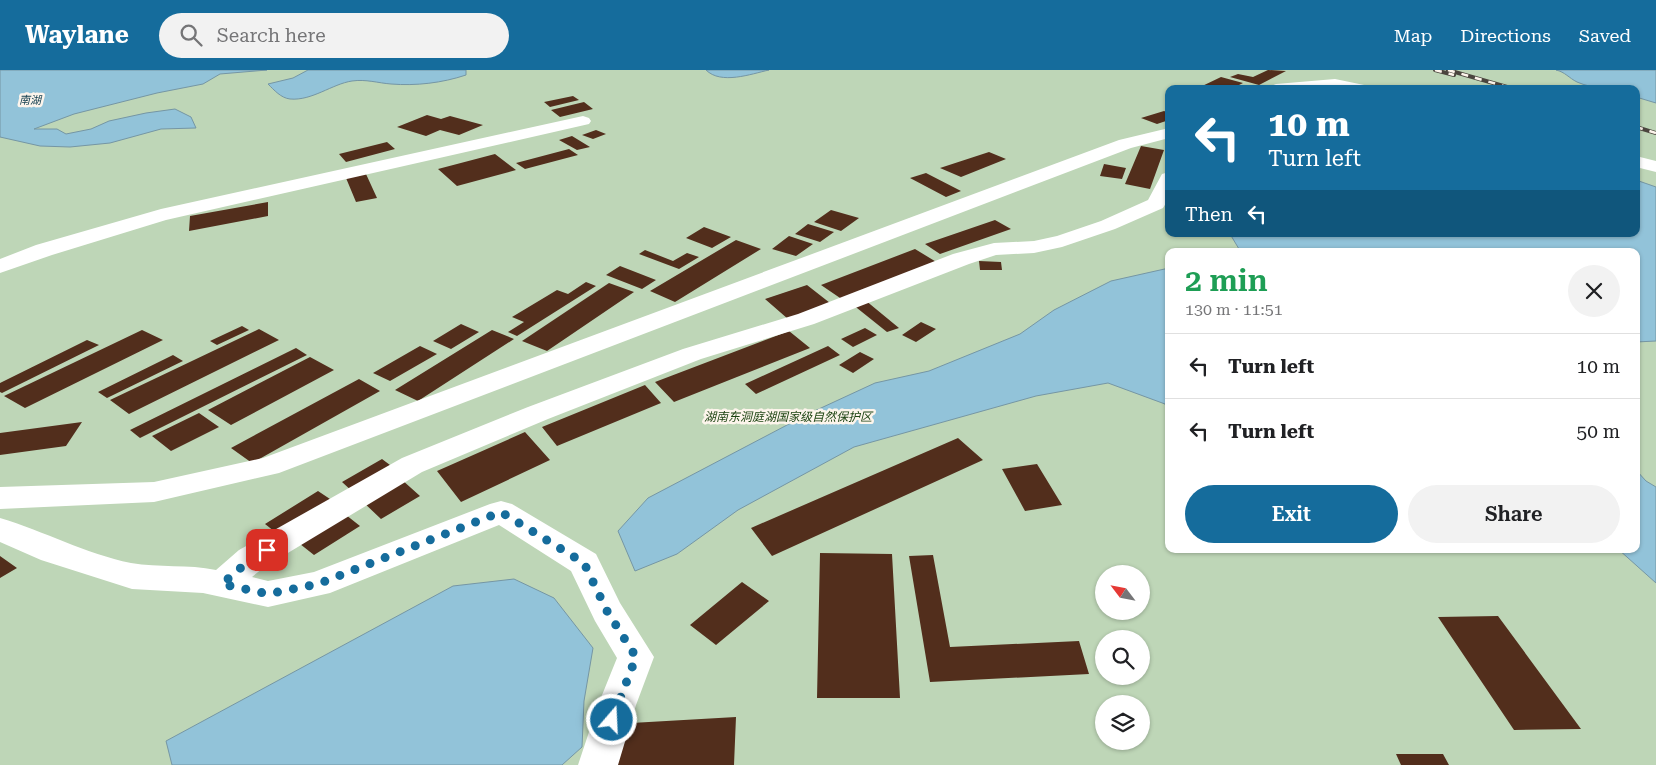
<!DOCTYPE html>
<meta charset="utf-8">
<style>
body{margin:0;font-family:"Roboto Serif","Noto Sans SC",serif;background:#f2f2f2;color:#202124;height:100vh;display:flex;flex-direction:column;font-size:19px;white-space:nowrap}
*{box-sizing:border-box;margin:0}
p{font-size:16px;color:#757577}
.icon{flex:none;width:28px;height:28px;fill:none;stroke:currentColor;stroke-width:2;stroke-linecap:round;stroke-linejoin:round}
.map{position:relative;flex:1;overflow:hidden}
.panel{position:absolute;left:1165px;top:178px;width:475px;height:305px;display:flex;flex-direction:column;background:#fff;border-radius:10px;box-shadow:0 1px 4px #0004}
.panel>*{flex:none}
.guide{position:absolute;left:1165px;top:15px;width:475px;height:152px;border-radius:10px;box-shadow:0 1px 4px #0004;background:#156c9c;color:#fff;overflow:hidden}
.needle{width:32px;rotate:302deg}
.tools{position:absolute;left:1095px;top:495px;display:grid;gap:10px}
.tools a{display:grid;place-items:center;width:55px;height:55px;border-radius:50%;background:#fff;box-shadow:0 1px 4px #0004;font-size:25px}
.pin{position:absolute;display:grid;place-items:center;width:42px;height:42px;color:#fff;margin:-21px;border-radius:10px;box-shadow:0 2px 8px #0006}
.me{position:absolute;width:55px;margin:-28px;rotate:19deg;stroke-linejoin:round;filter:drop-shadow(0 0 4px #0008)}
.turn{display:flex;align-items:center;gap:18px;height:105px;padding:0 20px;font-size:22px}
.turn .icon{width:65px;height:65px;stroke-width:2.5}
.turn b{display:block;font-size:35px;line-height:42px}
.then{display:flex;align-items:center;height:48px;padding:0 20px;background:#0003;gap:10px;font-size:19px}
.round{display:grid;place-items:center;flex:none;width:52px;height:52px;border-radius:26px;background:#f2f2f2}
.head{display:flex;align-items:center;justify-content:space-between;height:85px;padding:0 20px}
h1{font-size:30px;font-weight:600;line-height:38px;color:#1e9e55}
.action{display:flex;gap:10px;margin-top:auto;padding:10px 20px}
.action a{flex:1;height:58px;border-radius:30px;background:#156c9c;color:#fff;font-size:20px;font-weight:600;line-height:58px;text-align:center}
.action a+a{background:#f2f2f2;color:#202124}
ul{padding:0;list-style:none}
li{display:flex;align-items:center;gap:15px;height:65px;padding:0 20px;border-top:1px solid #e0e0e0}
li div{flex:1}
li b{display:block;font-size:19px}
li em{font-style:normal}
header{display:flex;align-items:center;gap:30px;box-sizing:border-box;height:70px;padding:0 25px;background:#156c9c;color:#fff}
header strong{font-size:24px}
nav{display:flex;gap:28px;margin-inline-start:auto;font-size:18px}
.search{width:350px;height:45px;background:#f2f2f2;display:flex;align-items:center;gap:12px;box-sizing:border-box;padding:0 18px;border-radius:28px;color:#757577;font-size:19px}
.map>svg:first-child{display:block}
</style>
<header>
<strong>Waylane</strong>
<div class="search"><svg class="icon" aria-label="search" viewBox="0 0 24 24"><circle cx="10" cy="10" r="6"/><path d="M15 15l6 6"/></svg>Search here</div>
<nav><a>Map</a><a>Directions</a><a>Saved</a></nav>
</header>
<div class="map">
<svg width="1656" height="695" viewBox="0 0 1656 695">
<rect width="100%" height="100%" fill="#f4e7d8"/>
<path fill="#bed6b7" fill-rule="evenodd" d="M0 0H1656V695H0ZM1169 19H1636V164H1169ZM1169 181H1636V479H1169ZM1104 504H1141V541H1104ZM1104 569H1141V606H1104ZM1104 634H1141V671H1104Z"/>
<path fill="#92c3d9" stroke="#7596a4" d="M0 0H267L220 4 203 14 157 23 74 44 34 59H57L66 64 91 59 109 51 146 43 175 39 191 47 196 58 161 59 110 73 70 77 40 76 0 67Z
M308 0H466V5C442 13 416 16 391 14 378 13 366 9 352 11 332 14 312 31 290 29 281 28 274 20 268 14L293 8Z
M706 0H769C751 4 721 15 706 0Z
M1556 0H1656V33L1636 27V19C1616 19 1595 20 1577 12 1569 8 1565 2 1556 0Z
M1636 110 1656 117V271L1636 272V181H1234L1239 179 1230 164H1636Z
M1169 198V342L1165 334 1108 313 1036 326 854 377 738 440 677 484 635 501 618 461 648 428 808 344 875 313 929 301 1020 264 1054 240 1111 211Z
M1636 400 1646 411 1656 417V513L1618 479H1636Z
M514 509 554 528 593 578 584 631 582 677 562 695H172L166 671 453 516Z"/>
<path fill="#522e1c" d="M1268 0 1286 1 1259 15 1230 7 1238 4 1253 7Z
M1221 7 1243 13 1231 19H1196Z
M573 26 579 30 550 37 544 32Z
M584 32 593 39 560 47 551 40Z
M1164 41 1169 43V50L1157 54 1141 48Z
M427 45 441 49 450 46 483 55 459 65 440 60 426 66 397 57Z
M596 60 606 64 593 69 582 65Z
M572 66 590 77 577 80 559 70Z
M387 72 395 79 346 92 339 84Z
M1141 76 1164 80 1150 119 1125 114Z
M569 79 578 85 525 99 516 93Z
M989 82 1006 89 961 107 940 98Z
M495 84 516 100 457 116 438 99Z
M1104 94 1126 98 1122 109 1100 106Z
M926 103 961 121 946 127 910 108Z
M366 104 377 128 356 132 346 108Z
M268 132V146L189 161 190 146Z
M831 140 859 148 841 161 814 152Z
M995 150 1011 159 940 184 925 174Z
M808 154 834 162 820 172 795 164Z
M704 157 731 167 712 178 686 168Z
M789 166 813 174 796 186 772 179Z
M736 170 761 179 675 232 650 221Z
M915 179 938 193 843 230 821 215Z
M645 180 673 191 687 183 699 187 679 199 639 184Z
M979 191 1001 192 1002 200H980Z
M620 196 656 210 642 219 606 205Z
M586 212 596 216 517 266 508 262 524 252 512 247 557 220 568 224Z
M609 213 634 222 547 281 522 271Z
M807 215 830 233 788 249 765 229Z
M865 230 899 258 887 262 852 234Z
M921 252 936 259 916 272 902 265Z
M461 254 479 262 451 279 433 271Z
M242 256 249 260 217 275 210 271Z
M865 258 877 265 853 277 841 269Z
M259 259 279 270 129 344 110 330Z
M142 260 163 270 25 338 4 326Z
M492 260 514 269 418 331 395 320Z
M789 261 810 278 674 332 655 312Z
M87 270 99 275 2 323 0 322V313Z
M420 276 437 284 390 311 373 303Z
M828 276 840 285 756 324 745 314Z
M296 278 307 285 140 368 130 360Z
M860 282 874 289 853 303 839 295Z
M173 285 183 291 107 328 98 322Z
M310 287 334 300 231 355 208 340Z
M359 309 380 321 252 393 231 378Z
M645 315 661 333 557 376 542 357Z
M199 343 219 357 171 381 152 366Z
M82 352 66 376 0 385V363Z
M525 362 550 390 461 432 437 401Z
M958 368 983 390 772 486 751 458Z
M382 389 394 398 353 422 342 412Z
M1037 394 1062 435 1025 441 1002 399Z
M401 409 420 426 381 449 362 431Z
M318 421 333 431 279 465 265 454Z
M341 441 360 456 314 485 295 470Z
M820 483 892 484 900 628H817Z
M933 485 950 577 1079 571 1089 604 930 612 909 486Z
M0 486 17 498 0 508Z
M742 512 769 531 716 575 690 555Z
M1498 546 1581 659 1514 660 1438 547Z
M736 647 734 695H608L614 654Z
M1396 684H1443L1449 695H1401Z"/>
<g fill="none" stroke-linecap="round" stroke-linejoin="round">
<path fill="#fff" fill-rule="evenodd" d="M1335 9 1369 16 1371 19H1269L1271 16 1276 14Z
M583 46 589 48 591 51 589 54 166 150 52 185 0 203V189L36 175 161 139Z
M1169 58V68L1131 78 279 403 154 432 0 439V417L154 412 263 388 1119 70Z
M1636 86 1656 91V102L1636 97Z
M1169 102V128L1163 138 1115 159 1062 177 1034 183 996 185 969 194 814 254 701 289 548 349 422 402 263 498 252 507 268 511 314 502 490 434 501 431 512 434 596 484 620 533 654 587 636 635 618 695H578L598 635 617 588 595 551 571 501 499 455 330 523 268 537 203 523 132 519 41 490 0 472V448C44 461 86 484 131 493 159 498 188 494 216 500L239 480 402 388 528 337 683 279 798 244 953 184 994 173 1034 171 1057 166 1101 151 1148 130 1162 104Z"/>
<defs>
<path id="rail" d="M1435 0 1454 5
M1448 0 1514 19
M1636 57 1656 63"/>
</defs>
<use href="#rail" stroke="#4b453e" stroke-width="4"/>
<use href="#rail" stroke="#fdf5ec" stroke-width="2.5" stroke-dasharray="7" stroke-linecap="butt"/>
</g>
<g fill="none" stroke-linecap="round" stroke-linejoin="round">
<path stroke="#156c9c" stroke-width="9" stroke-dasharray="0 16.2" d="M267 480 251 489 222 514 268 524 318 514 501 442 584 493 607 541 636 587 612 650"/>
</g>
<g text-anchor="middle" stroke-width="5" stroke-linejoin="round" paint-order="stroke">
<g font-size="11" font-style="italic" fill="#164050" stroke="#fdf5ec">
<text x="30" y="34">南湖</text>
</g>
<g font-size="12" font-style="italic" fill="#1d4412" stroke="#fdf5ec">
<text x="788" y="351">湖南东洞庭湖国家级自然保护区</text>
</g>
</g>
</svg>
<div class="tools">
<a><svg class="needle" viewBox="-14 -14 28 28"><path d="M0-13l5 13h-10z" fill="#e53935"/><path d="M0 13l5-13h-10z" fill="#757577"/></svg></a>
<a><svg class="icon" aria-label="search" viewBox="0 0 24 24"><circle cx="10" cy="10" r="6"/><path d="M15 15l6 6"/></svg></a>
<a><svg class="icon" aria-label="layers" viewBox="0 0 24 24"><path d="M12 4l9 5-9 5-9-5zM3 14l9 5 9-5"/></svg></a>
</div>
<div class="pin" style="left:267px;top:480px;background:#d93025"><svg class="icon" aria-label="arrive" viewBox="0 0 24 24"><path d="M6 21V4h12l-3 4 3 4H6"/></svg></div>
<svg class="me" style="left:612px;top:650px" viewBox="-20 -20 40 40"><circle r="17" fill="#156c9c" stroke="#fff" stroke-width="3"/><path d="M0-11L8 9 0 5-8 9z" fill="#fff"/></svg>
<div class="guide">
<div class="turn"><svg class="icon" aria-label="left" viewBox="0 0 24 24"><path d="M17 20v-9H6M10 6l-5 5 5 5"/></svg><div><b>10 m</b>Turn left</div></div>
<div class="then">Then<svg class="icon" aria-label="left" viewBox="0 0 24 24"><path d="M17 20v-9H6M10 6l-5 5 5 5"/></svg></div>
</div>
<section class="panel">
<div class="head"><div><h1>2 min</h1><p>130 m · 11:51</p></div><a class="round"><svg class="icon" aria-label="close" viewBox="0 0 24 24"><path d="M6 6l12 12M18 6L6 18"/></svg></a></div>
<ul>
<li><svg class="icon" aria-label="left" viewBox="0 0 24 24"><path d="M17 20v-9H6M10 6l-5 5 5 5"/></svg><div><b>Turn left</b></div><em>10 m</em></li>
<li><svg class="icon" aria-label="left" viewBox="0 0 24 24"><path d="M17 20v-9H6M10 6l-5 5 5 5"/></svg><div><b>Turn left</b></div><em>50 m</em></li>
</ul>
<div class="action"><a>Exit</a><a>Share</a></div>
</section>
</div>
